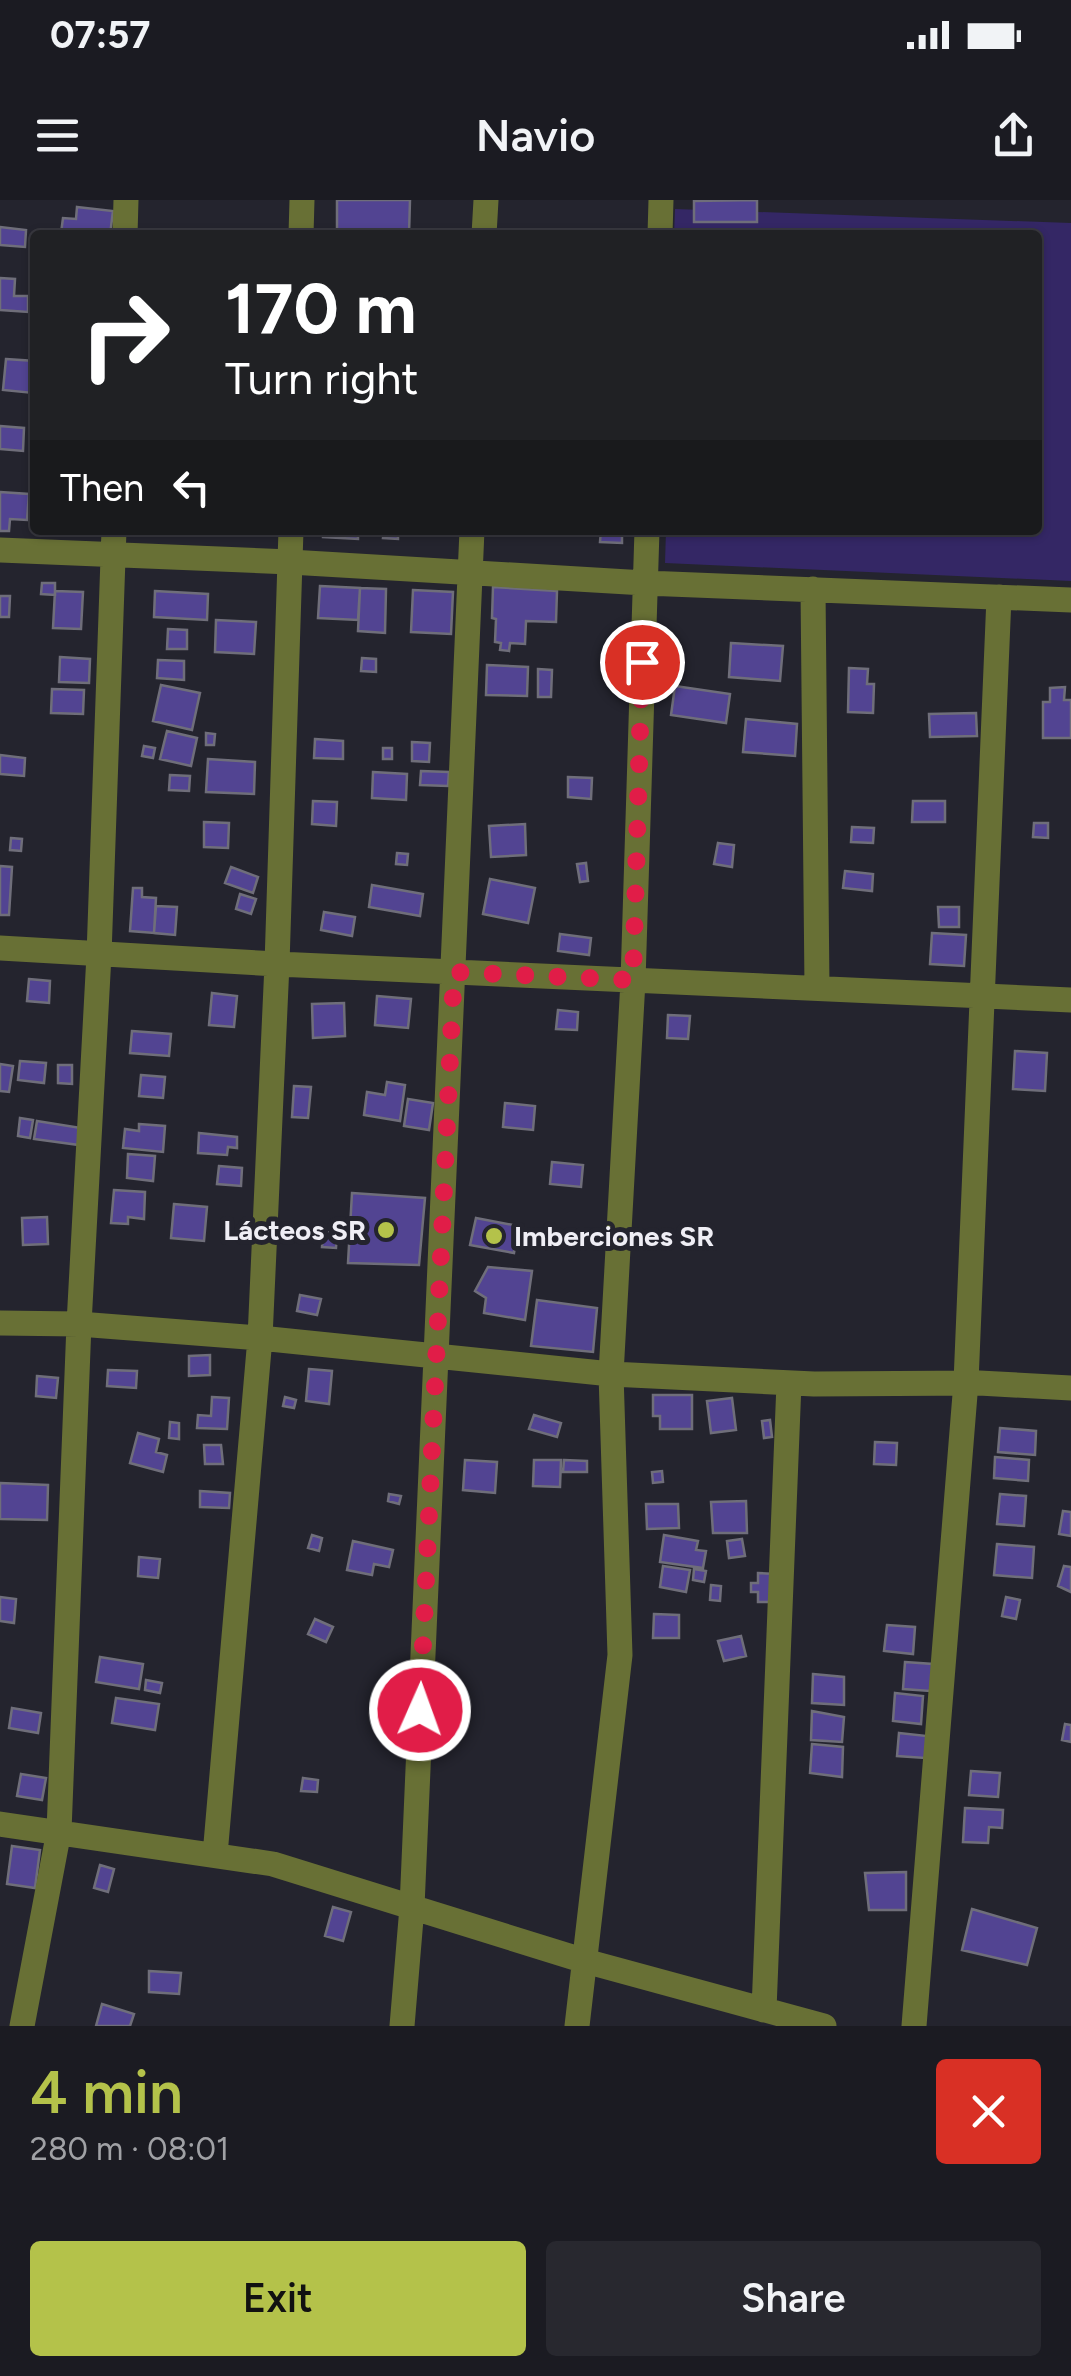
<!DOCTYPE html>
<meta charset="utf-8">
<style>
body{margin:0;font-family:Figtree,sans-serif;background:#28282f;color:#f1f3f6;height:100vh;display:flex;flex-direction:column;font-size:38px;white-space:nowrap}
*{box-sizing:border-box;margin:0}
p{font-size:32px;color:#a0a1a5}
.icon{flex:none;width:55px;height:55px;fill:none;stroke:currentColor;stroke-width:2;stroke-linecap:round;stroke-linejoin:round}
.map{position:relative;height:1826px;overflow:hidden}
.panel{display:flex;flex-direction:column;background:#1b1b22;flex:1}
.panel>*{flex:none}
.banner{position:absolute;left:30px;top:30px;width:1012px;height:305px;border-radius:10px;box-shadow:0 2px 8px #0004,0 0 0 2px #393940;background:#202124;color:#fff;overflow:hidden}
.pin{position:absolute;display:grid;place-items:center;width:85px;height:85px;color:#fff;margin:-42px;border:5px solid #fff;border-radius:50%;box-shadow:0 2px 10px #0007}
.me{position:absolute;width:110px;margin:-55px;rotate:2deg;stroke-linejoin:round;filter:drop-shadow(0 0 8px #0008)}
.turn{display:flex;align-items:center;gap:35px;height:210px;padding:0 30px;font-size:45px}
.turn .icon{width:130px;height:130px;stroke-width:2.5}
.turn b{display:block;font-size:70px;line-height:85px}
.then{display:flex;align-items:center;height:95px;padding:0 30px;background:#0003;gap:20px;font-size:38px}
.round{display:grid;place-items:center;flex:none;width:105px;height:105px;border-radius:10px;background:#28282f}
.overview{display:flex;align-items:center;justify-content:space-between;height:170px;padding:0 30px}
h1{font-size:60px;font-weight:600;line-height:75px;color:#b4c24a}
.button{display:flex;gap:20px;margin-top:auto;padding:20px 30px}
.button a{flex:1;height:115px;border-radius:10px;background:#b4c24a;color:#111;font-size:40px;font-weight:600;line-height:115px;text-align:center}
.button a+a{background:#28282f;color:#f1f3f6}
.status{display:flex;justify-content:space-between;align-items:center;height:70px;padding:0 50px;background:#1b1b22;direction:ltr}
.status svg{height:28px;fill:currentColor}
header{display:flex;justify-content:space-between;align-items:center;height:130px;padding:0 30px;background:#1b1b22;font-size:45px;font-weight:600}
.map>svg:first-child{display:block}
</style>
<div class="status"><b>07:57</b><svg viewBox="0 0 49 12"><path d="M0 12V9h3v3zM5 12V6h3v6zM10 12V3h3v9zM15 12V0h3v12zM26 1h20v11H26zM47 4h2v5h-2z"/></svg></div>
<header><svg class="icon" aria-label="menu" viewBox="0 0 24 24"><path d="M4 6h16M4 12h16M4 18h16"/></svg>Navio<svg class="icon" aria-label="share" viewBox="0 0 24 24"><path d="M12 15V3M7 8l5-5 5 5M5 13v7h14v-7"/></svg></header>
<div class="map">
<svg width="1071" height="1826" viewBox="0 0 1071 1826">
<rect width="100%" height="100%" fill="#24242e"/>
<path fill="#342765" d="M675 9 1071 23V381L665 363 666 330H1038V35H674Z"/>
<path fill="#524492" stroke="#6f6e7a" stroke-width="2.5" d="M337 0H410L409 35H337Z
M757 0V22H694V1Z
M77 7 113 11 110 35 61 33 63 18 76 19Z
M0 27 26 30 25 47 0 45Z
M0 78 15 79 14 96H28V112L0 110Z
M6 159 35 161 33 193 3 190Z
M0 226 24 228 23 251 0 249Z
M0 292 29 294 27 320 10 319 9 331H0Z
M323 330H358V339L323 337Z
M384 330H398V339L383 338Z
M601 330H622V343L600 342Z
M42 383H55V395L41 394Z
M320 386 360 388 358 420 318 418Z
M493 387 557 391 556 422 526 421 525 444 510 443 509 451 500 450 501 443 495 442 496 419 492 418Z
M360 388 386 389 385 433 358 431Z
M413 390 453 392 451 434 411 432Z
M55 391 83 392 81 429 53 428Z
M155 391 208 394 207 420 154 417Z
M0 396H10L9 417H0Z
M216 420 256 422 254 454 215 452Z
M168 429 187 430V449H167Z
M731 443 783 446 780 481 729 477Z
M60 457 90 459 89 483 59 482Z
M362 458 376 459V472L361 471Z
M158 460 184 461V480L157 478Z
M487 465 528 467 527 496 486 495Z
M849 468 868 469 867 484H874L873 513 848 512Z
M538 469 552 470 551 497H538Z
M161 485 200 493 192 530 153 521Z
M675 486 730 494 726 523 671 515Z
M1065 487 1064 500H1071V538H1043V502H1050V488Z
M52 489 84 490 83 514 51 513Z
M976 513 977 536 930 537 929 514Z
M746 519 797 524 795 556 743 552Z
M167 531 197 538 191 566 160 559Z
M206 533 215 534 214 545H206Z
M315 539 343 541V559L314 558Z
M412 542 430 543 429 562 412 561Z
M144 546 155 548 153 558 142 556Z
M383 548H392V559H383Z
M0 555 25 558 24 576 0 574Z
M208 559 255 562 254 594 206 592Z
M421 571 449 572 448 586 420 585Z
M373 572 407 574 406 600 372 598Z
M170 575 190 576 189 591 169 590Z
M568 577 592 578 591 599 568 597Z
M313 601 337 602 336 626 312 624Z
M913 601H945V622H912Z
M204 622 229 623 228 648 204 647Z
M1034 623H1048V638L1033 637Z
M525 624 526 655 491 657 489 626Z
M852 627 874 628 873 643 851 642Z
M11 638 22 639 21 651 10 650Z
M718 643 734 645 732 667 714 664Z
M397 653 408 654 407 665 396 664Z
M586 663 588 681 580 682 577 664Z
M0 666 12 667 9 715H0Z
M231 667 258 677 253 693 225 683Z
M845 671 873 674 872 691 843 688Z
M490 679 535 688 528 723 483 714Z
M372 685 423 694 420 716 369 707Z
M133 688H142V697L156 698 154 733 130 731Z
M240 694 256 699 251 714 236 709Z
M156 706 177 707 175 735 154 733Z
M938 707H959V727H939Z
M324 712 355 717 352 736 321 730Z
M932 733 966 735 964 766 930 764Z
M560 734 591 738 589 755 558 751Z
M29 779 50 781 49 803 27 801Z
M212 793 237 796 234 827 209 825Z
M377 796 411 799 408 828 375 825Z
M344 803 345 836 313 838 312 804Z
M558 810 578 812 577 830 556 829Z
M668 815 690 816 688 839 667 838Z
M132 831 171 834 169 856 130 853Z
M1015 851 1047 853 1045 891 1013 889Z
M20 861 46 863 44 883 18 880Z
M0 864 13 866 9 892 0 891Z
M58 865H72V884L58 883Z
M141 875 165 877 163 898 139 896Z
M387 882 405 885 400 921 364 915 367 892 385 895Z
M294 886 311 887 308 918 292 917Z
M408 899 433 903 429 930 404 926Z
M505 903 535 906 533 930 503 927Z
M20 918 33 920 30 938 18 936Z
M37 921 81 928 79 945 34 939Z
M139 924 165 926 163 952 123 948 125 929 139 931Z
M199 933 237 937V948L228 947 227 955 198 953Z
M128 954 155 956 153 981 127 978Z
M552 962 583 965 581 987 550 984Z
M219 966 242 968 241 986 217 984Z
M114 990 145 992 144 1019 128 1017V1024L111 1023Z
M352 993 425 998 419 1065 348 1063Z
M174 1004 207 1007 204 1041 171 1038Z
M47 1017 48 1044 23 1045 22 1018Z
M476 1018 518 1026 514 1053 470 1045Z
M323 1032 337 1033 336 1048 322 1047Z
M488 1067 532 1071 525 1120 484 1113 486 1098 475 1091Z
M300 1095 321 1099 317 1115 297 1111Z
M537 1100 597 1108 593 1152 531 1146Z
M210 1155V1175L189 1176V1156Z
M309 1169 332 1171 329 1204 306 1201Z
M108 1170 137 1171 136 1188 107 1186Z
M37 1176 58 1178 56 1198 36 1196Z
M653 1195H692V1229H660V1216H653Z
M212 1197 229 1198 227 1229 197 1228 198 1215 211 1216Z
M285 1197 296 1200 294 1208 283 1206Z
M732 1198 736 1230 711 1233 707 1201Z
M534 1215 561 1223 557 1237 529 1229Z
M770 1220 772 1237 764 1238 762 1221Z
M170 1222 179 1223V1239L169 1238Z
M1000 1228 1036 1231 1035 1255 998 1252Z
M138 1233 159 1239 156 1252 167 1255 163 1272 130 1263Z
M875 1242 897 1243 896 1265 874 1264Z
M204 1245H221L223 1264H205Z
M995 1257 1029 1260 1028 1281 994 1278Z
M465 1260 497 1262 495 1293 463 1290Z
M534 1260H561L560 1287 533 1286Z
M564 1260 587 1261V1272H563Z
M662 1271 663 1282 653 1283 652 1272Z
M0 1283 48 1285 47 1320 0 1319Z
M200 1291 230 1293 229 1308 200 1307Z
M389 1294 401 1296 399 1304 388 1301Z
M1000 1294 1026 1296 1024 1326 997 1324Z
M746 1301 747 1333H713L711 1302Z
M646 1304H678L679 1328 647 1329Z
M1063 1311 1071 1312V1336L1059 1334Z
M312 1335 322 1338 319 1351 308 1348Z
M664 1335 698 1341 696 1350 706 1351 703 1368 660 1362Z
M742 1339 745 1356 729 1358 727 1341Z
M353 1341 393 1350 389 1367 374 1364 372 1375 347 1370Z
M997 1344 1034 1347 1032 1378 994 1375Z
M139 1357 160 1359 158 1378 138 1376Z
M663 1366 690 1370 686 1392 660 1387Z
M1064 1366 1071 1367V1392L1058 1386Z
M694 1369 706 1371 704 1382 693 1380Z
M758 1373 775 1374V1402H758V1392H751V1383H758Z
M711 1385 721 1386 720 1401 710 1400Z
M0 1397 16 1399 14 1423 0 1421Z
M1006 1397 1020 1400 1016 1419 1002 1416Z
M654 1414 679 1415V1438H653Z
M315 1419 333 1427 326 1442 308 1434Z
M887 1425 915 1427 913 1454 884 1451Z
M741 1436 746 1456 724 1461 718 1441Z
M100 1457 143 1464 139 1489 96 1482Z
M905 1462 933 1464 930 1491 903 1489Z
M813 1474 844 1477V1505L812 1503Z
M146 1480 162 1483 160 1493 145 1490Z
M895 1493 923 1496 921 1524 893 1521Z
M116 1498 159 1504 155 1530 112 1523Z
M12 1508 41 1513 38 1533 9 1528Z
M812 1511 844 1517 842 1542 811 1540Z
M1065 1524 1071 1525V1542L1062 1540Z
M899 1533 927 1536 925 1558 897 1556Z
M812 1544 843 1547 842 1577 810 1573Z
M971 1571 1000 1573 998 1597 969 1595Z
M21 1574 46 1578 42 1600 17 1596Z
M303 1578 318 1580 317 1592 301 1591Z
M965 1608 1003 1610 1002 1628 989 1627 988 1643 963 1642Z
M12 1646 40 1650 35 1688 7 1684Z
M100 1665 114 1669 108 1692 94 1688Z
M906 1672V1710H869L865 1673Z
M333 1707 351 1712 343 1741 325 1736Z
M972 1709 1037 1728 1027 1765 962 1750Z
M149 1771 181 1773 179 1794 149 1792Z
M102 1804 134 1814 130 1826H96Z"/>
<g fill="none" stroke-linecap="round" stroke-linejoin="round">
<path stroke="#687035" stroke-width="25" d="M125 35 126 0
M301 35 302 0
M484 35 486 0
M660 35 661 0
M0 350 290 362 645 383 1071 400
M813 389 817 788
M0 748 277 764 1071 800
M0 1123 79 1124 260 1138 611 1174 814 1184 979 1183 1071 1188
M0 1624 273 1664 585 1761 824 1826
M215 1655 260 1138 277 764 291 330
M764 1810 789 1183
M22 1826 59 1631 79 1124 99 755 114 330
M402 1826 412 1707 472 330
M577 1826 620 1455 611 1174 633 781 647 330
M914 1826 966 1182 999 397"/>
</g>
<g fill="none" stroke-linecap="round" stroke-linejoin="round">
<path stroke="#e11d48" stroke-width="18" stroke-dasharray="0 32.4" d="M420 1510 454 772 633 780 642 462"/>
</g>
<g fill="#b4c24a" stroke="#24242e" stroke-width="4">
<circle cx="386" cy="1030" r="10"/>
<circle cx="494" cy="1036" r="10"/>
</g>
<g text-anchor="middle" stroke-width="10" stroke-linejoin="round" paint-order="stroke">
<g font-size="28" font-weight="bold" fill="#efeef5" stroke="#24242e" text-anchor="end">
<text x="366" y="1040">Lácteos SR</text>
<text x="514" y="1046" text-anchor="start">Imberciones SR</text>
</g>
</g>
</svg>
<div class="pin" style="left:642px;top:462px;background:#d93025"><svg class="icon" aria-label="arrive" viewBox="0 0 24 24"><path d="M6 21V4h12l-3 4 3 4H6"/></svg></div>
<svg class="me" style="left:420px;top:1510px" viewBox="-20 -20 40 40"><circle r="17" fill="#e11d48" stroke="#fff" stroke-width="3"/><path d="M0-11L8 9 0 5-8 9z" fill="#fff"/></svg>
<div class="banner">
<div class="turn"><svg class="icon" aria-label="right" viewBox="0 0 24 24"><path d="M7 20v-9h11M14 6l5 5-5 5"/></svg><div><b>170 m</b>Turn right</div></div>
<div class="then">Then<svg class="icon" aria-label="left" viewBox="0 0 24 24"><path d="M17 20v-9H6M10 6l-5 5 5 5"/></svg></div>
</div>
</div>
<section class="panel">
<div class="overview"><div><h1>4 min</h1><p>280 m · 08:01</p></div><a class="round" style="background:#d93025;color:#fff"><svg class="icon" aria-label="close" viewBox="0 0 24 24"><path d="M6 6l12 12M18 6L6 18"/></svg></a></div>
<div class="button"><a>Exit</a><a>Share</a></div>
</section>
